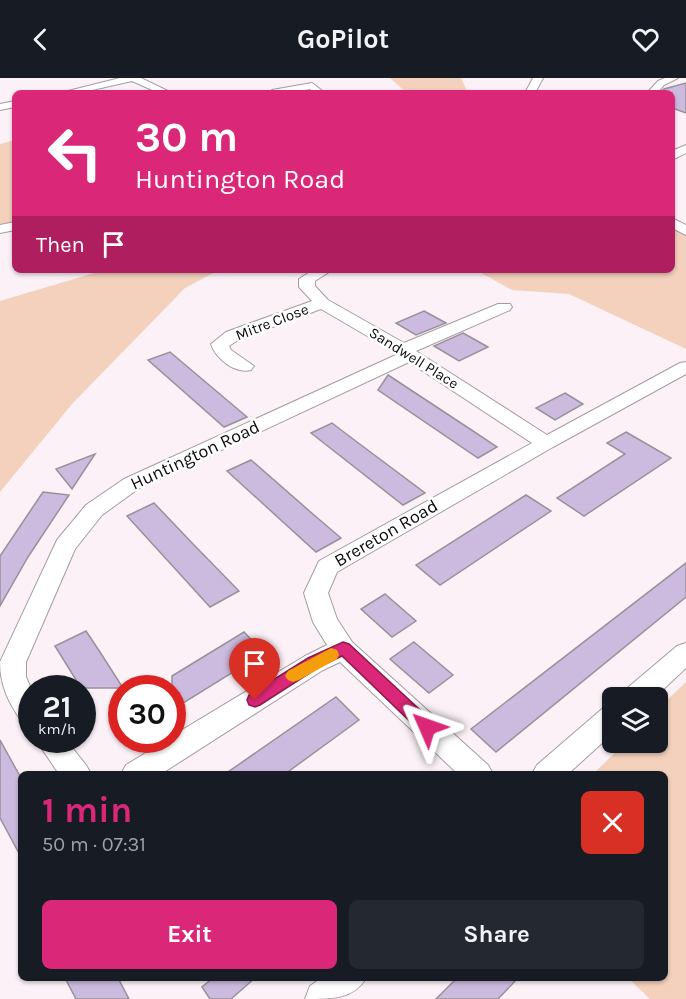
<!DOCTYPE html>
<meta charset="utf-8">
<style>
body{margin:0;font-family:Karla,sans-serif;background:#242831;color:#f1f3f6;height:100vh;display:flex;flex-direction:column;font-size:22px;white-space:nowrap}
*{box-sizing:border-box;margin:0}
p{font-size:20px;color:#9ea1a6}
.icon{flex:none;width:33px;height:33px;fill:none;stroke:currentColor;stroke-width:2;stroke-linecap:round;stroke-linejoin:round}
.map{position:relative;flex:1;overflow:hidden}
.panel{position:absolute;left:18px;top:693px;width:650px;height:210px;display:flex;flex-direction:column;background:#171b24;border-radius:9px;box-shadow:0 2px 4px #0004}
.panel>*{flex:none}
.top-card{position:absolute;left:12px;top:12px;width:663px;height:183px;border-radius:9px;box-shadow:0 2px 4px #0004;background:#db2777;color:#fff;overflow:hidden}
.tools{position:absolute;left:602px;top:609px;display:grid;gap:12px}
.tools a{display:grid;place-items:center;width:66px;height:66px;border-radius:9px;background:#171b24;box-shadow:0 2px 4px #0004;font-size:30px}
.speed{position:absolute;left:18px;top:597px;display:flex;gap:12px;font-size:30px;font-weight:700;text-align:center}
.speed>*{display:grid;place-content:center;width:78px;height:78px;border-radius:50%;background:#171b24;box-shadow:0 2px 4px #0004;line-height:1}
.speed small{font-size:15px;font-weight:400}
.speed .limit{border:9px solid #d22;background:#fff;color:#111}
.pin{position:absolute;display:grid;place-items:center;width:51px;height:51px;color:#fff;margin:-62px -26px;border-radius:50% 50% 50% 0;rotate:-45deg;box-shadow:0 0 6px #0007}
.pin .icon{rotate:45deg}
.me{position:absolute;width:66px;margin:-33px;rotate:313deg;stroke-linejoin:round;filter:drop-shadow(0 0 4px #0008)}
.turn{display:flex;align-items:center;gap:21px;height:126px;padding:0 24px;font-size:27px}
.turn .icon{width:78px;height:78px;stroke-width:2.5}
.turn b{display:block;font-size:42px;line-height:51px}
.then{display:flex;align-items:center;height:57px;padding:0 24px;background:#0003;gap:12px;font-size:22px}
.round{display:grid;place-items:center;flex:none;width:63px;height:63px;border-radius:9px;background:#242831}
.headline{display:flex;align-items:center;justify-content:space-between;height:102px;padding:0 24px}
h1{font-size:36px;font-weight:700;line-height:45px;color:#db2777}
.primary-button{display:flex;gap:12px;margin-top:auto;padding:12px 24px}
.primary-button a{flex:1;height:69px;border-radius:9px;background:#db2777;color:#fff;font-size:24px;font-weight:700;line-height:69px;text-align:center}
.primary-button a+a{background:#242831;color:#f1f3f6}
header{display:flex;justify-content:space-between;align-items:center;height:78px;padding:0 24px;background:#171b24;font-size:27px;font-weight:700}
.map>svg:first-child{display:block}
</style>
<header><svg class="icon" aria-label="back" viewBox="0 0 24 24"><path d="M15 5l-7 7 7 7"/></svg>GoPilot<svg class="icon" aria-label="heart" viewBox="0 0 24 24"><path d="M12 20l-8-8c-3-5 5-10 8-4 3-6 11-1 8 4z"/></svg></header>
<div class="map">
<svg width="686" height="921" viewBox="0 0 686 921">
<rect width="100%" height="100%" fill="#fbf1f7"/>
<path fill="#f3d1bd" d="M390 0H461L468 15H407Z
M15 62V145L0 147V66Z
M672 150 686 158V271L569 216 512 212 476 192H672Z
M104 192H219L185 210 72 326 0 414V223Z
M686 604V921H650L628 900H664V696H593L625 665 657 664V632Z"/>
<path fill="#cdbbdf" stroke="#96929a" stroke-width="1.5" d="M686 5V35L672 30V15H660L664 11Z
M424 233 446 245 416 257 396 245Z
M463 255 488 269 459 283 434 268Z
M170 274 247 339 224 349 148 282Z
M388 297 473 353 497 369 478 380 378 312Z
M565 315 583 326 555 342 536 330Z
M332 345 349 358 425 415 403 427 311 355Z
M626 354 671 380 584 438 557 420 625 376 607 365Z
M95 376 72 411 56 391Z
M251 382 314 437 341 460 316 474 227 393Z
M43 414 69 417 28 479 0 528V478Z
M526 417 551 433 440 507 416 487Z
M154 425 194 467 239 513 210 529 127 438Z
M686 485V519L496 674 471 651Z
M385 516 416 543 392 559 361 531Z
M86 553 100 574 123 610H81L55 568Z
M244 554 264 575 172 632V598Z
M414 564 453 597 429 615 390 581Z
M336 619 359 642 285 696H225Z
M0 662 21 700V779L0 740Z
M65 900H118L129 921H76Z
M213 900H255L231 921H210L202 909Z
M457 900H518L498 921H436Z"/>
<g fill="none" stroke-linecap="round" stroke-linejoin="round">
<defs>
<path id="street" d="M120 0H141L172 15H159L132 3 79 15H60Z
M533 0H543L535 15H525Z
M665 0H678L664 7 657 15H647L658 3Z
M312 5 325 15H314L310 11 289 15H267L272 12Z
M15 23V29L0 32V26Z
M686 67V75L672 82V73Z
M672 140 686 147V157L672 150Z
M15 144V152L0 155V147Z
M313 192H332L315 203V208L328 222 404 265 498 226H510L512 229 510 232 416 273 547 357 680 285 686 284V296L553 369 337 494 328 515 337 541 352 564 488 687 493 696H458L340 584 323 592 161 696H121L126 687 167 662H172V658L305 578 327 567 313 544 304 515 319 483 532 365 409 284 138 411 102 437 75 471 26 584V599L32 613V647L22 644C9 625 0 608 0 584L57 462 86 427 124 401 398 276 321 231 238 262 229 268 231 272 254 288 251 292C235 296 216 281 211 266L226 254 312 223 299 209V201Z
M686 565V590L654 620H622L625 612 677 568Z
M612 627V656L568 696H532L537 687 602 631Z
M36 662H66L86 687 91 696H59Z
M321 900H366C354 921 332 921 305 921L310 908Z"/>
</defs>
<use href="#street" stroke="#a59ca1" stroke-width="2"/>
<use href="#street" fill="#fff" fill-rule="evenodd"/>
</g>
<path fill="#db2777" stroke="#8e194d" stroke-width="1.5" d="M343 564 349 566 433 644 436 649 433 654 427 656 421 654 342 578 319 589 260 627 255 629 249 627 247 622 249 617 308 580Z"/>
<path fill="#f59e0b" d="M331 570 337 572 339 577 337 581 299 602 293 604 288 602 285 598 288 593Z"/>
<g text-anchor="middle" stroke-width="5" stroke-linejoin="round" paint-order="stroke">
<g font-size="15" fill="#0e0a0c" stroke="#fff">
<text transform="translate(272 244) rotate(-21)" y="5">Mitre Close</text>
<text transform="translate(414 280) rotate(32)" y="5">Sandwell Place</text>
</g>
<g font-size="18" fill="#0e0a0c" stroke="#fff">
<text transform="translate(195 377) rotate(-25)" y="6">Huntington Road</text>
<text transform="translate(386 455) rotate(-30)" y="6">Brereton Road</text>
</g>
</g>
</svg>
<div class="tools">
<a><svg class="icon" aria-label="layers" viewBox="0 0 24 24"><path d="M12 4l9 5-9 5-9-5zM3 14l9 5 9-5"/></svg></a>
</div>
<div class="speed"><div>21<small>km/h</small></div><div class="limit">30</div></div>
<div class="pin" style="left:255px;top:622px;background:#d93025"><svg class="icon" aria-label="arrive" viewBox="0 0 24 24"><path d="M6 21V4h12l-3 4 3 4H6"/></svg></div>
<svg class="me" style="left:427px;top:649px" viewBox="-20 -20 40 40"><path d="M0-17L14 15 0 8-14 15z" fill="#db2777" stroke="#fff" stroke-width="4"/></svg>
<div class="top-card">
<div class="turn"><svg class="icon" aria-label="left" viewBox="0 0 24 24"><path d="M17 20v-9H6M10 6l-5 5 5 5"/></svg><div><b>30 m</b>Huntington Road</div></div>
<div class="then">Then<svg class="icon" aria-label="arrive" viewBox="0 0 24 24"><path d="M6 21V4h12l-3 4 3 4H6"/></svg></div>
</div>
<section class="panel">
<div class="headline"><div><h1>1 min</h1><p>50 m · 07:31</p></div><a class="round" style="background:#d93025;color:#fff"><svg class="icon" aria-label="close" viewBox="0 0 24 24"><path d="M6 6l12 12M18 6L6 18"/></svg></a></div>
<div class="primary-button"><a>Exit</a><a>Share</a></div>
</section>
</div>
